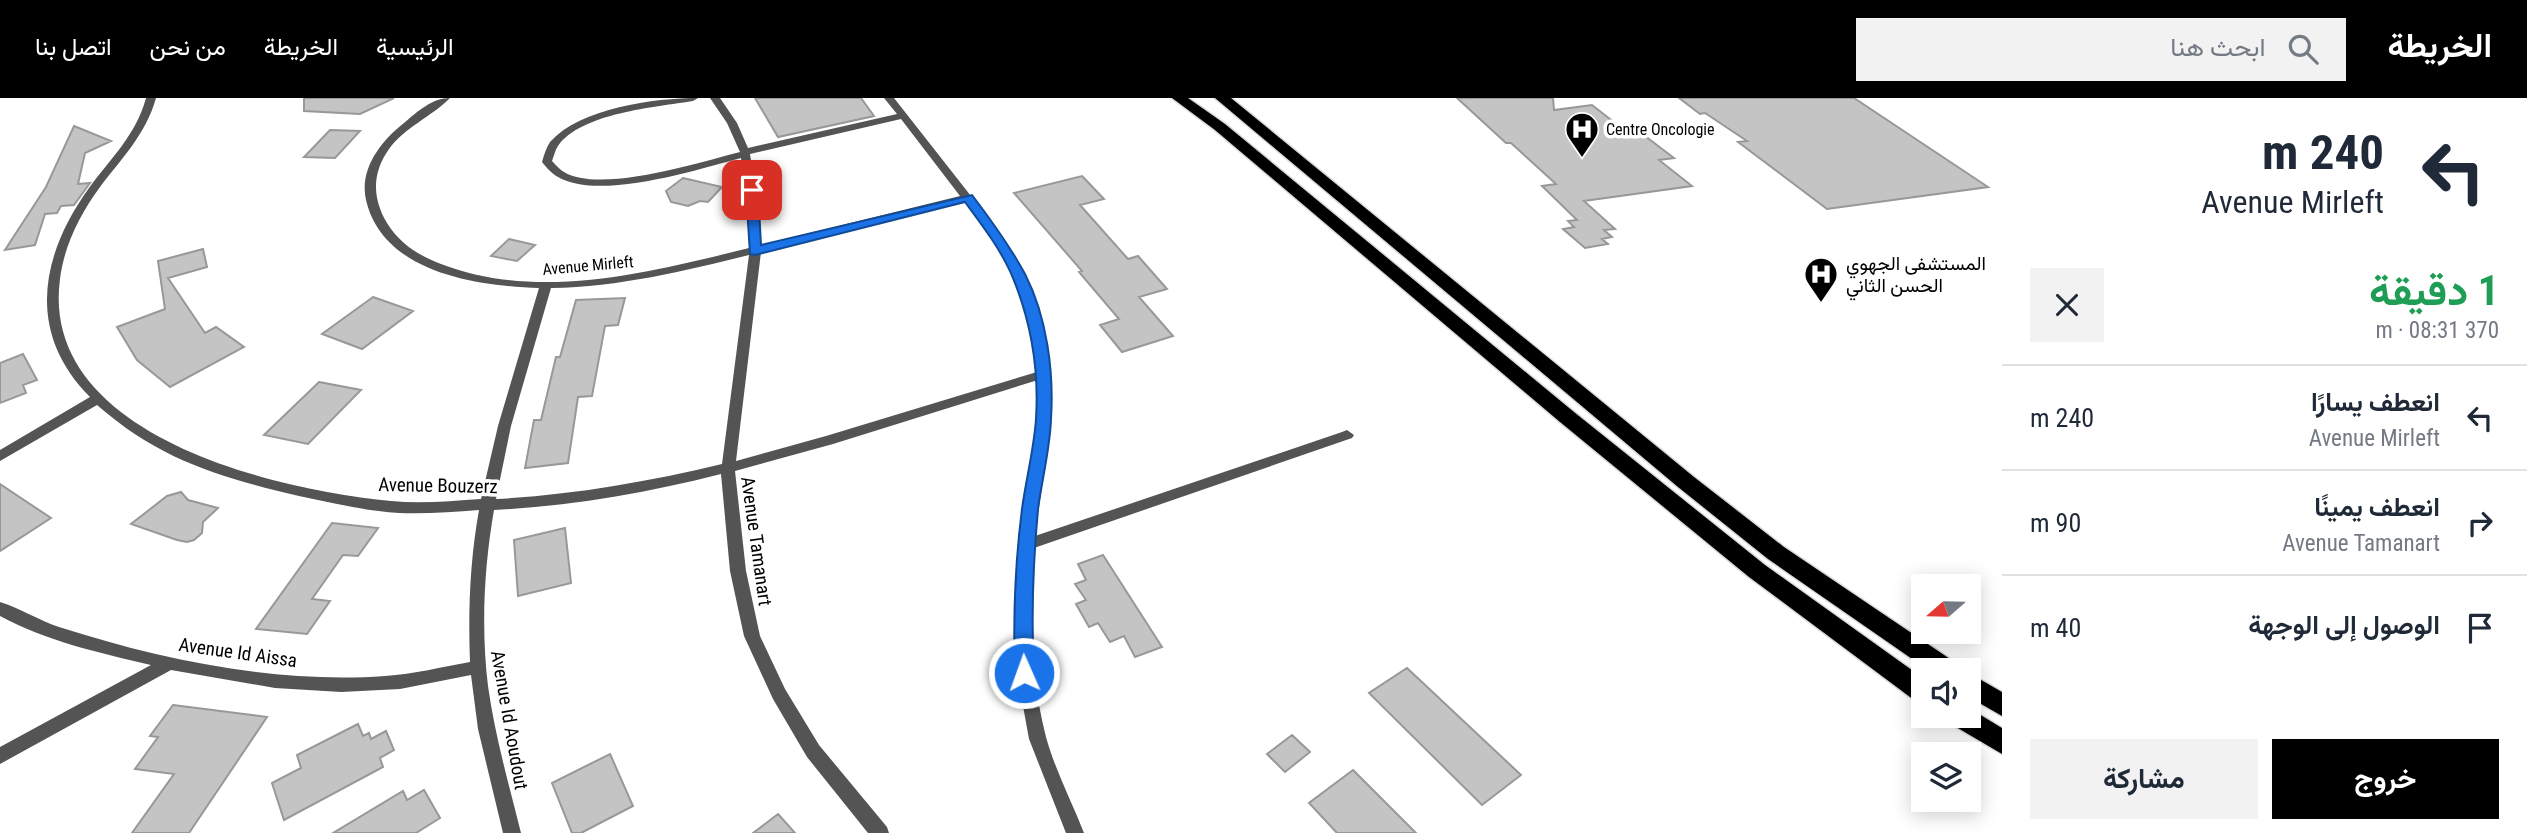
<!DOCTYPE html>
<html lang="ar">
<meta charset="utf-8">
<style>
body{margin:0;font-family:"Roboto Condensed",Vazirmatn,sans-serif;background:#f2f2f3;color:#1f2937;direction:rtl;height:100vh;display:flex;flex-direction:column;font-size:26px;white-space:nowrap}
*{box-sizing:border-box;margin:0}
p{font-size:23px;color:#747a83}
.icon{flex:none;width:38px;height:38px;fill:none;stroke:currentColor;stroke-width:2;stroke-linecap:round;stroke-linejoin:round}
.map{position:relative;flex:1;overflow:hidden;direction:ltr}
.panel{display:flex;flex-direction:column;background:#fff;width:525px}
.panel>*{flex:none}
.hud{background:#fff;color:#1f2937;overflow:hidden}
.needle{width:46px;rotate:250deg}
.fabs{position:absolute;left:1911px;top:476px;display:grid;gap:14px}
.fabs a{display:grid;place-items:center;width:70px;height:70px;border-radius:0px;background:#fff;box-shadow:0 4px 18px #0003;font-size:35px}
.pin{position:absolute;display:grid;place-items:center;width:60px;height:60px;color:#fff;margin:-30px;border-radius:14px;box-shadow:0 4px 10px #0006}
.me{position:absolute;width:77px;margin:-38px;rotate:358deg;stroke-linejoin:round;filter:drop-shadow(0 0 5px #0008)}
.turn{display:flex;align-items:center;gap:24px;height:147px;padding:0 28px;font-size:32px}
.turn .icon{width:91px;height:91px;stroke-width:2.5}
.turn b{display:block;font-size:49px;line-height:60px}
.round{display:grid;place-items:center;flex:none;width:74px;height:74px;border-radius:0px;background:#f2f2f3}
.overview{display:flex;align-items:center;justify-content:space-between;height:119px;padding:0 28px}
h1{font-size:42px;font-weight:700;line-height:52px;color:#1e9e55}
.cta{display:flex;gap:14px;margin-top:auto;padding:14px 28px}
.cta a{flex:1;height:80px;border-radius:0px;background:#000;color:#fff;font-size:28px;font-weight:700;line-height:80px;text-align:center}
.cta a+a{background:#f2f2f3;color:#1f2937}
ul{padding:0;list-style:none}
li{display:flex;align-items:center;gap:21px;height:105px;padding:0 28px;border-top:2px solid #e0e1e3}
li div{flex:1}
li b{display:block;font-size:26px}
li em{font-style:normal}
header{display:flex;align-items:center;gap:42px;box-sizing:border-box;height:98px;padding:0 35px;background:#000;color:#fff}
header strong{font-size:33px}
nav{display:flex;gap:38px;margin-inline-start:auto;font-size:24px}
.search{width:490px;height:63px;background:#f2f2f3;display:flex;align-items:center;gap:18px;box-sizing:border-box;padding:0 24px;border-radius:0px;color:#747a83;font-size:26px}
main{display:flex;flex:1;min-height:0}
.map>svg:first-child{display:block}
</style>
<header>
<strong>الخريطة</strong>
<div class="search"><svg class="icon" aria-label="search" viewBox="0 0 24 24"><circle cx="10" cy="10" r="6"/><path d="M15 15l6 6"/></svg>ابحث هنا</div>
<nav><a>الرئيسية</a><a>الخريطة</a><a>من نحن</a><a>اتصل بنا</a></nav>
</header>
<main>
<section class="panel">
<div class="hud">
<div class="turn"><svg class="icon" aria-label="left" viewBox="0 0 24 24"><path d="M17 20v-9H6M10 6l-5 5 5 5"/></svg><div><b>240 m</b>Avenue Mirleft</div></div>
</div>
<div class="overview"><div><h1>1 دقيقة</h1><p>370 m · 08:31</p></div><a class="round"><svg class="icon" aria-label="close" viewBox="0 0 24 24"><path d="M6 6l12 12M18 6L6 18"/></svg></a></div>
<ul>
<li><svg class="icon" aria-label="left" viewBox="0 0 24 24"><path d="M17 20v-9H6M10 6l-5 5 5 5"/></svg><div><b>انعطف يسارًا</b><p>Avenue Mirleft</p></div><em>240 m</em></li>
<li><svg class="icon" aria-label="right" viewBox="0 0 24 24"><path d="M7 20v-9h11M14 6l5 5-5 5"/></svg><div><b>انعطف يمينًا</b><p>Avenue Tamanart</p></div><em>90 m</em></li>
<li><svg class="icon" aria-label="arrive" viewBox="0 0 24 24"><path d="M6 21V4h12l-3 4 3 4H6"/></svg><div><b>الوصول إلى الوجهة</b></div><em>40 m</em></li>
</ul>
<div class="cta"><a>خروج</a><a>مشاركة</a></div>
</section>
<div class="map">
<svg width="2002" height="735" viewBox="0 0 2002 735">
<rect width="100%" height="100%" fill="#fff"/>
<path fill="#c4c4c4" stroke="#989898" stroke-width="2" d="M304 0H394L360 16 304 13Z
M755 0H861L874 18 778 39Z
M1457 0H1553L1554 12 1592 7 1633 39 1645 38 1674 60 1659 62 1692 88 1584 103 1615 131 1604 132 1612 139 1602 141 1608 146 1585 150 1563 131 1574 129 1568 123 1577 122 1542 88 1556 86 1511 45H1506Z
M1679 0H1854L1988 89 1827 111 1738 44 1747 43 1705 15 1700 16Z
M74 28 111 43 85 55 78 86 90 85 74 107 61 108 57 115 45 116 35 147 5 152 46 89Z
M330 32 360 33 335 60 304 59Z
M1082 78 1104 101 1080 107 1128 161 1138 158 1167 191 1139 199 1173 238 1122 254 1100 227 1119 221 1079 174 1082 173 1014 95Z
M683 80 722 89 708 104 700 103 688 108 671 104 666 93Z
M509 141 535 147 517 163 491 158Z
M203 151 207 169 168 180 205 235 216 229 244 249 170 289 137 262 117 229 165 211 158 163Z
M373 199 413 213 362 251 322 236Z
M625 200 618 227 605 228 592 298 578 299 568 365 525 370 534 322H541L556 259H560L576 202Z
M23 256 37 282 23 287 26 295 0 305V265Z
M319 284 361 292 308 346 264 337Z
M0 386 51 420 0 453Z
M181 394 188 402 218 410 203 424 202 435 194 442 187 444 177 442 131 426 167 398Z
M332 425 378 430 358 458 343 457 312 501 330 503 307 536 256 531Z
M565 430 571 485 518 498 514 442Z
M1103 457 1162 549 1135 559 1124 538 1110 544 1098 525 1089 529 1076 506 1086 502 1075 486 1086 482 1078 466Z
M1407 570 1521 677 1482 707 1369 595Z
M173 607 267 619 189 735H132L174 676 135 671 158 639 150 638Z
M358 626 363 638 369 635 371 641 386 633 394 652 380 660 383 669 284 722 272 685 301 670 297 657Z
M1292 637 1310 654 1285 674 1267 656Z
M610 656 633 708 581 735H572L552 685Z
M1353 672 1416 735H1337L1309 705Z
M424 692 440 720 416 735H333L403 693 407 702Z
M778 716 795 735H753Z"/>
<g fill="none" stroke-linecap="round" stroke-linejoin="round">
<defs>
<path id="highway" d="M1172 0H1188L1225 26 1574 314 1765 467 1923 580V605L1914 602 1749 479 1560 324 1215 32Z
M1215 0H1231L1694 379 1784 449 1956 565 1959 572H1928L1768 461 1678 389Z
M1969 575 2002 594V618L1969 599Z
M1969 610 2002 630V656L1951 626 1947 618H1969Z"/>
</defs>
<use href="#highway" stroke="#dbdbdb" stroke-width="3"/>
<path fill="#545454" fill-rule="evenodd" d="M146 0H156C146 36 122 60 100 89 80 116 64 148 60 181 39 337 275 392 391 403 421 406 451 403 481 401L498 328 539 190C477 188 383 175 366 102 359 71 381 43 404 25 417 14 432 0 450 0 431 19 405 29 389 51 372 75 372 100 387 125 400 146 418 157 441 166 539 204 651 174 749 150V115L741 60C696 72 599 103 558 79 552 76 546 69 542 64 544 57 546 50 550 44 580 10 655 0 698 0L693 3C656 9 581 15 558 48 555 52 554 58 552 63 556 67 560 72 564 74 600 96 701 64 740 54L727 25 710 0H720L737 25 748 50 897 16 884 0H894L1000 135 1025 178 1040 222 1050 276 1051 323 1035 438 1342 334 1347 332 1354 337 1352 340 1034 450C1029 514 1030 576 1046 639 1055 672 1072 704 1084 735H1066L1029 641 1017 575 1014 507 1023 410 1037 323 1038 282 833 346 735 373 746 473 760 538 785 591 819 647 887 729 889 735H868L807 659 773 601 744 538 730 473 721 376C647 395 571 408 494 412 484 469 481 530 488 588 495 638 509 687 521 735H503L478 631 471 577 400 591 341 594 275 590 171 572 0 666V649L151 567C100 555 46 543 0 518V504C20 510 38 522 59 529 162 562 277 586 385 578 414 576 442 569 470 564 468 513 470 462 479 412 453 414 426 416 399 415 366 413 332 405 299 398 219 379 160 362 97 307L0 363V352L90 299C26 235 40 158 89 90 111 60 136 37 146 0ZM901 21 960 98 761 147 759 115 750 56ZM964 103C982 127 1000 150 1013 177 1027 207 1031 241 1037 274L826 338 736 363 761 154ZM749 157 722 366C647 384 572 397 496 401L511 328 551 190C619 189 684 173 749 157Z"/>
<use href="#highway" fill="#000" fill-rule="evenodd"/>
</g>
<path fill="#1a73e8" stroke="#114b97" stroke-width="2" d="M752 88 758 92 761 147 972 97C991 122 1010 148 1025 176 1047 219 1054 274 1051 321 1050 351 1042 381 1038 411 1033 466 1031 520 1034 575L1031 581 1024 583 1018 581 1015 575C1013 520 1015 466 1022 411 1026 381 1034 351 1036 321 1039 273 1031 224 1013 180 1002 153 982 127 965 104L755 157 750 156 746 92Z"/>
<defs>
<symbol id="hospital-pin" viewBox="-11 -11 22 30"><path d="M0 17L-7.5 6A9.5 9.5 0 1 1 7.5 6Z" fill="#000" stroke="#fff"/><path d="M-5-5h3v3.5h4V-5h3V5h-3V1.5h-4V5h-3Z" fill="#fff"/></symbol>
</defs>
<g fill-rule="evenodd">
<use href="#hospital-pin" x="1563" y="12" width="38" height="52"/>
<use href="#hospital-pin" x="1802" y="157" width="38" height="52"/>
</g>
<g text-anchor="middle" stroke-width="7" stroke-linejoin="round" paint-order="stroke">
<g font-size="16" fill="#000" stroke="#fff" text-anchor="start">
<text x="1606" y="37">Centre Oncologie</text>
</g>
<g font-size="16" fill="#000" stroke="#fff">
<text transform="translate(588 167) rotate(-5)" y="6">Avenue Mirleft</text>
</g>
<g font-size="19" fill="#000" stroke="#fff" text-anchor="start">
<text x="1846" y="172">المستشفى الجهوي<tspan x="1846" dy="22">الحسن الثاني</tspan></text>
</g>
<g font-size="19" fill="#000" stroke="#fff">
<text transform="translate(438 387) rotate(1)" y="7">Avenue Bouzerz</text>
<text transform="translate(757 443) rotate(82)" y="7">Avenue Tamanart</text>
<text transform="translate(238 554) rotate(8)" y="7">Avenue Id Aissa</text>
<text transform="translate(510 622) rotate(80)" y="7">Avenue Id Aoudout</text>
</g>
</g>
</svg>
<div class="fabs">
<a><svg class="needle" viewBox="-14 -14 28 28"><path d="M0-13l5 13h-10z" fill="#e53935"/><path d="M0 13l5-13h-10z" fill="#747a83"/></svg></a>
<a><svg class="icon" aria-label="sound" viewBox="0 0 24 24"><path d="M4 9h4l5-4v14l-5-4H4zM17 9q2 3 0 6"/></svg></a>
<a><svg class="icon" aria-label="layers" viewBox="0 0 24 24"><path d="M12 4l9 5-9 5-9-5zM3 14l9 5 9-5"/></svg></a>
</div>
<div class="pin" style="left:752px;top:92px;background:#d93025"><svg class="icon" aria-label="arrive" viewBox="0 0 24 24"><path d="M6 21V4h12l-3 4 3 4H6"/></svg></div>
<svg class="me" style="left:1024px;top:575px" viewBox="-20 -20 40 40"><circle r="17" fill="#1a73e8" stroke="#fff" stroke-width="3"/><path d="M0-11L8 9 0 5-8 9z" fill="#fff"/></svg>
</div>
</main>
